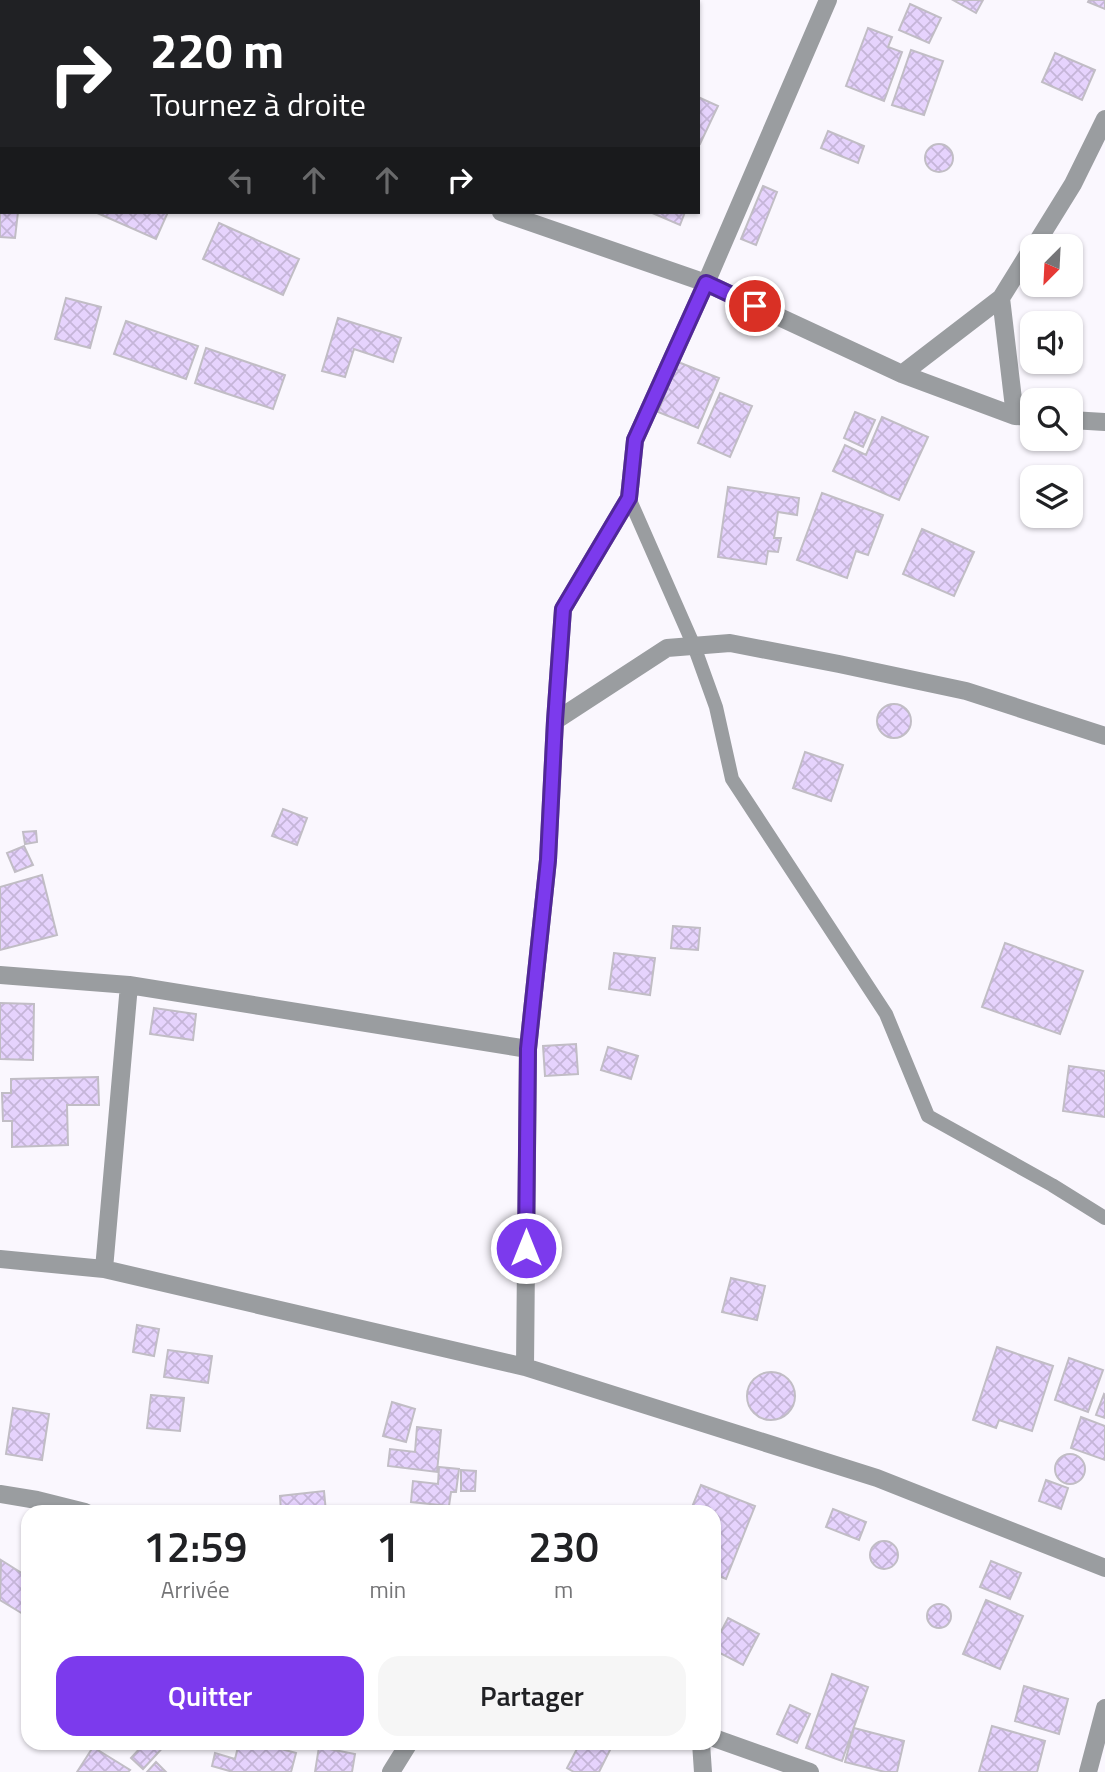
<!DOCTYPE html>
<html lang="fr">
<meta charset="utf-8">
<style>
body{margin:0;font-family:"Titillium Web",sans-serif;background:#f6f6f6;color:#202124;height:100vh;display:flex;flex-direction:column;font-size:26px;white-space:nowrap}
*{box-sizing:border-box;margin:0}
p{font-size:23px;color:#757577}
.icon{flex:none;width:38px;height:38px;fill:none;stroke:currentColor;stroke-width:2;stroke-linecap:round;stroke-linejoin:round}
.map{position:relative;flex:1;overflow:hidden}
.panel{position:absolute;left:21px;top:1505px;width:700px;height:245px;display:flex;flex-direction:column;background:#fff;border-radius:21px;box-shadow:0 2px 5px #0004}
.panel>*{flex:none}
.hud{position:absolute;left:0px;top:0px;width:700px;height:214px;box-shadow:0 2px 5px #0004;background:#202124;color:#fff;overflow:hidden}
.needle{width:46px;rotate:204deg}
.fabs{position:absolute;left:1020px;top:234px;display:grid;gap:14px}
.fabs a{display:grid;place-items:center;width:63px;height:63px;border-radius:14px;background:#fff;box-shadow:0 2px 5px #0004;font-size:35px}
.pin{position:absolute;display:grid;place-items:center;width:60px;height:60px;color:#fff;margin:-30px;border:4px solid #fff;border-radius:50%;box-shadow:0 2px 7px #0007}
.me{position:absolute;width:77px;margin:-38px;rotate:0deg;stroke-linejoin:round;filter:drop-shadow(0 0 5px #0008)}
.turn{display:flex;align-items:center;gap:24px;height:147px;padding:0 35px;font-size:32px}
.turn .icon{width:91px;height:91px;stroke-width:2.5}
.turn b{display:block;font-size:49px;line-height:60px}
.lanes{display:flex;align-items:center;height:66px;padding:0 35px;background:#0003;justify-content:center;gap:35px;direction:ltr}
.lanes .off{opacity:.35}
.eta{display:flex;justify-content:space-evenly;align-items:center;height:119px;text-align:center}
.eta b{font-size:42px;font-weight:600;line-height:49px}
.action{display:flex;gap:14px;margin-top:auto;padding:14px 35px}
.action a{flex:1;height:80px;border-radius:21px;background:#7c3aed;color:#fff;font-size:28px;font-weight:600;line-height:80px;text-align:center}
.action a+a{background:#f6f6f6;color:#202124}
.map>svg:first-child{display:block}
</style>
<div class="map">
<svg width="1105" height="1772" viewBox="0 0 1105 1772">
<defs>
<pattern id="building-cross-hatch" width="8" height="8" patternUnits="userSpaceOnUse" patternTransform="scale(1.75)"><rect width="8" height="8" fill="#e6d3fd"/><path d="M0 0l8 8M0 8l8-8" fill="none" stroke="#c5b5d8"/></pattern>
</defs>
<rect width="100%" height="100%" fill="#faf7fe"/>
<path fill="url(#building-cross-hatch)" stroke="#c1bdc5" stroke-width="2" d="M194 0H238L237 2H193Z
M953 0H983L976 13Z
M1089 0H1105V9L1088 2Z
M910 4 941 18 929 43 899 30Z
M868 28 892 37 888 47 902 52 884 101 846 86Z
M911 50 943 61 924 115 892 105Z
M1055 53 1095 70 1082 100 1042 82Z
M698 97 718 106 700 144 698 143Z
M828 131 864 146 858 163 821 148Z
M925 158a14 14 0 1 1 28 0a14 14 0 1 1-28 0Z
M763 186 777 192 756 245 741 239Z
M0 201H2V212H18L15 238 0 237Z
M95 212H168L156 239Z
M650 212H685L680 225Z
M219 223 299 259 283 295 203 259Z
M66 298 101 307 90 348 55 339Z
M338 318 401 338 393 362 354 349 345 377 322 371Z
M126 321 198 346 186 379 114 354Z
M206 348 285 375 273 409 195 383Z
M678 362 719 378 698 428 658 412Z
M720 393 752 406 730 457 698 443Z
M855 412 875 420 863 447 844 438Z
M882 417 928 437 899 500 833 471 845 445 866 455Z
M728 487 799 498 797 515 778 512 774 538H781L778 552 768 551 766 564 718 557Z
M822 493 883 515 868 555 856 551 847 578 797 560Z
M922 529 974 552 954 596 903 574Z
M877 721a17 17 0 1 1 34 0a17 17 0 1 1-34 0Z
M805 752 843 765 831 801 793 788Z
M283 809 307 818 297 845 272 836Z
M36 831 37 842 25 844 23 832Z
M24 846 33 865 15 872 7 853Z
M42 875 57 935 0 950V887Z
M673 926 700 928 698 950 671 948Z
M1005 943 1083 971 1060 1034 982 1007Z
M614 953 655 958 650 995 609 989Z
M0 1003 34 1004 33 1060 0 1059Z
M154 1008 196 1014 193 1040 150 1034Z
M576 1044 578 1074 545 1076 543 1046Z
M608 1047 638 1056 631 1079 601 1070Z
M1069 1066 1105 1071V1117L1063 1111Z
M98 1077 99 1105H67L68 1145 12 1147V1121H3L2 1093H11V1079Z
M731 1278 765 1286 757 1320 722 1312Z
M137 1325 159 1329 154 1356 133 1352Z
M997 1347 1053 1366 1032 1431 999 1420 996 1428 973 1420Z
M168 1350 212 1356 208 1383 164 1377Z
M1069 1358 1103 1370 1088 1412 1055 1400Z
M747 1396a24 24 0 1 1 48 0a24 24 0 1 1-48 0Z
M1104 1394 1105 1395V1418L1096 1415Z
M151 1395 184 1398 180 1431 147 1428Z
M392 1402 415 1409 406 1442 383 1436Z
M13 1408 49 1414 42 1460 6 1454Z
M1081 1417 1105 1426V1460L1071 1448Z
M417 1427 441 1430 437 1472 388 1466 390 1449 415 1452Z
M1055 1469a15 15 0 1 1 30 0a15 15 0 1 1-30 0Z
M439 1467 459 1469 456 1492H451L449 1506 411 1502 413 1481 438 1484Z
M461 1470 476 1471 475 1491H461Z
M1046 1480 1068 1488 1061 1509 1039 1501Z
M701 1485 755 1506 726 1579 714 1574V1512H690Z
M324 1491 326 1512H310V1511L281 1512 280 1496Z
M413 1507 448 1508V1512H412Z
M833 1509 866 1522 859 1540 826 1527Z
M870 1555a14 14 0 1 1 28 0a14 14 0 1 1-28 0Z
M1 1560 28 1577V1606L23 1614 0 1600Z
M991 1561 1021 1573 1010 1599 980 1587Z
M986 1600 1023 1616 1000 1669 963 1654Z
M927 1616a12 12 0 1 1 24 0a12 12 0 1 1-24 0Z
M728 1618 759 1634 743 1665 714 1650V1645Z
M832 1674 868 1687 842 1761 806 1748Z
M1024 1686 1068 1699 1059 1734 1015 1721Z
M790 1705 810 1714 797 1743 777 1734Z
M992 1726 1045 1741 1037 1772H979Z
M854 1728 904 1741 897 1772H885L845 1762Z
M141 1743H167L143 1769 131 1758 143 1745Z
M239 1743H259L296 1753 291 1772H233L212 1766 215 1753 235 1759Z
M580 1743H601L611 1748 599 1772H574L567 1768Z
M93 1747 130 1770 128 1772H77Z
M319 1747 355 1754 352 1772H315Z
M156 1762 166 1772H147Z"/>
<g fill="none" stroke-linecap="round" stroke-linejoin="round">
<path stroke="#9a9da0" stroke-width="14" d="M629 498 694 646 716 707 732 779 886 1014 928 1116 1052 1185 1105 1218"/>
<path stroke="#9a9da0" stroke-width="18" d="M14 2 16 0
M0 14 2 12
M0 46H2
M501 212 706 283 902 374 1015 416 1032 417
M1034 247 1073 184 1105 119
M1001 298 1015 416
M902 374 1001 298 1032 248
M1071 420 1105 422
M555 721 667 648 730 643 839 664 966 691 1105 736
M0 975 129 985 528 1049
M0 1259 104 1269 525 1367 877 1478 1105 1568
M104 1269 129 985
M525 1367 528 1049 548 860 555 721 563 609 629 498 635 440 706 283 828 0
M0 1494 37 1500 85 1512
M714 1738 810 1772
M701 1743 703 1772
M391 1772 409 1743
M1088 1772 1105 1708"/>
</g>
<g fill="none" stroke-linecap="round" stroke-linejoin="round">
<defs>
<path id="route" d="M526 1248 528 1049 548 860 555 721 563 609 629 498 635 440 706 283 755 306"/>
</defs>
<use href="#route" stroke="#51269a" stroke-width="18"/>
<use href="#route" stroke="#7c3aed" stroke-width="12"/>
</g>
</svg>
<div class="fabs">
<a><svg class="needle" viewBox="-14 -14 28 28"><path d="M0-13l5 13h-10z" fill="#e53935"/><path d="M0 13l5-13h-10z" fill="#757577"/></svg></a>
<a><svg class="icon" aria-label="sound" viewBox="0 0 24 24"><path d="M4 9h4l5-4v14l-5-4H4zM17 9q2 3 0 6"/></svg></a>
<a><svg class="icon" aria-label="search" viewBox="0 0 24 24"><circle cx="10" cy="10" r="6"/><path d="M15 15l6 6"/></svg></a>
<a><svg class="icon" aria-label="layers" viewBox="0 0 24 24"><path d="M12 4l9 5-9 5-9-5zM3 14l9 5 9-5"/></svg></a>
</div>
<div class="pin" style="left:755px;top:306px;background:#d93025"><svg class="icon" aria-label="arrive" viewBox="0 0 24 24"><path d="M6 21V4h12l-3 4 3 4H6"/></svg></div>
<svg class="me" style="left:526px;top:1248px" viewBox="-20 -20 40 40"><circle r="17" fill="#7c3aed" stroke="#fff" stroke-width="3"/><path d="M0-11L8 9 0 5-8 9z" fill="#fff"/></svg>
<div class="hud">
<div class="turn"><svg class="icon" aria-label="right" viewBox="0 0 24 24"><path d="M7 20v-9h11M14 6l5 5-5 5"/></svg><div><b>220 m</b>Tournez à droite</div></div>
<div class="lanes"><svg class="icon off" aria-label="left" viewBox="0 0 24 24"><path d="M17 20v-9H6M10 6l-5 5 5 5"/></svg><svg class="icon off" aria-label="ahead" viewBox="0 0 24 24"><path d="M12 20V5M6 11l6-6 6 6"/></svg><svg class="icon off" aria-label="ahead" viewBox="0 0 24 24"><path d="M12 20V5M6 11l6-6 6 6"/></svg><svg class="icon" aria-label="right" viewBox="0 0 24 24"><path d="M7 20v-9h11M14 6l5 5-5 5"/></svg></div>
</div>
<section class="panel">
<div class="eta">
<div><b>12:59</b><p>Arrivée</p></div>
<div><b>1</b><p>min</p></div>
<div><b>230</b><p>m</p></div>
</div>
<div class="action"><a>Quitter</a><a>Partager</a></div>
</section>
</div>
